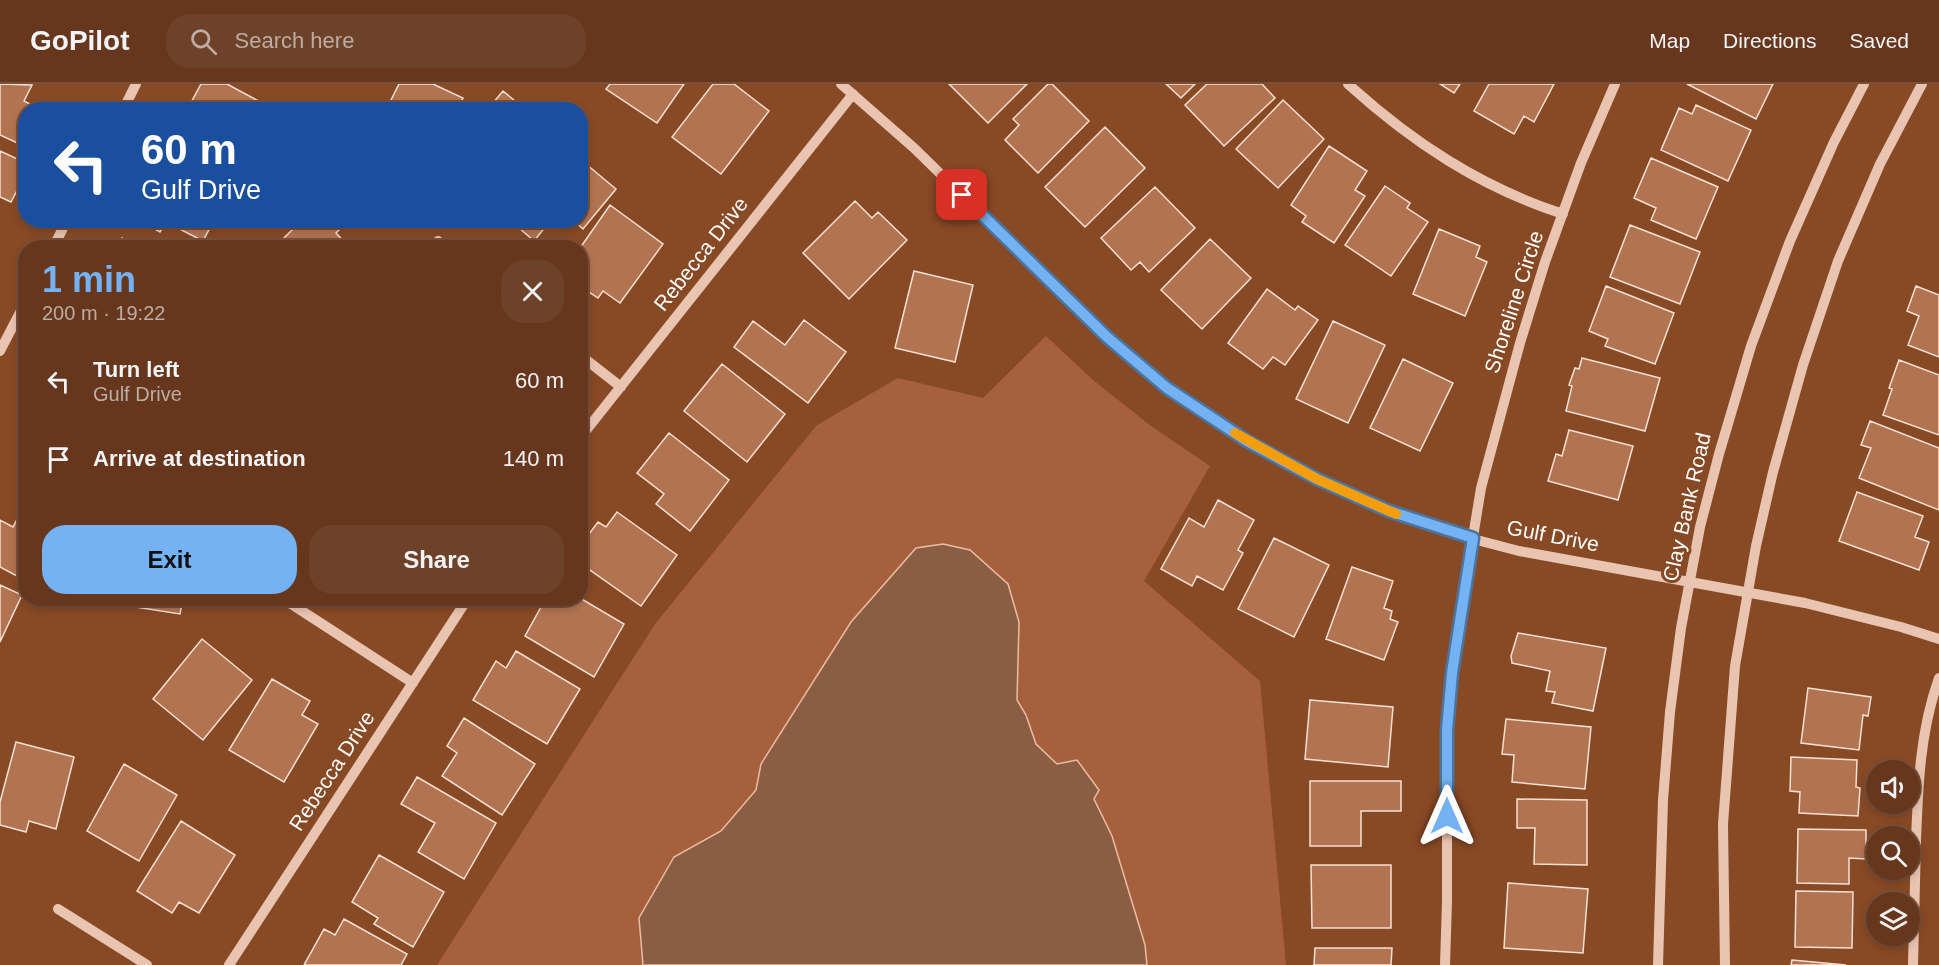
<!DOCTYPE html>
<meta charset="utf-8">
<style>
body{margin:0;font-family:Helvetica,sans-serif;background:#6e4229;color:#f1f3f6;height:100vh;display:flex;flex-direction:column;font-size:22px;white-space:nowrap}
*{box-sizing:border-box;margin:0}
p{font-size:20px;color:#bcaca3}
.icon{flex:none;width:33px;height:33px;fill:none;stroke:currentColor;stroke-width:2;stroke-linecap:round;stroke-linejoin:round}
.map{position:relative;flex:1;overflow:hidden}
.panel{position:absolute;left:18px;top:156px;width:570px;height:366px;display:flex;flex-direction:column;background:#66371c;border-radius:24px;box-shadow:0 3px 9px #0003,0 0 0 2px #79513b}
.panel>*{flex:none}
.guide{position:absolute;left:18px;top:18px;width:570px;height:126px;border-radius:24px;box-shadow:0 3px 9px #0003,0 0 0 2px #79513b;background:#1a4fa0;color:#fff;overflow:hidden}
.fabs{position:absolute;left:1866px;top:676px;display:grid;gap:12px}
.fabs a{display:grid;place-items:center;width:54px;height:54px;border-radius:50%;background:#66371c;box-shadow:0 3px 9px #0003,0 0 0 2px #79513b;font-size:30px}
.pin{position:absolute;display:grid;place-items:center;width:51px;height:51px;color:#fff;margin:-26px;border-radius:12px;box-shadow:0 3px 9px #0006}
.me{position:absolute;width:66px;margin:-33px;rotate:0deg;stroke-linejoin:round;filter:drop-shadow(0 0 4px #0008)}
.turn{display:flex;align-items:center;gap:21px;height:126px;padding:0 24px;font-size:27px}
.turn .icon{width:78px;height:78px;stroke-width:2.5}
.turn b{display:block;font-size:42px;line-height:51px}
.round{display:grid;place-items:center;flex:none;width:63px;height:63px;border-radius:24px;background:#6e4229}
.headline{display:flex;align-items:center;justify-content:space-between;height:102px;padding:0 24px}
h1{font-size:36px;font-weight:700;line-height:45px;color:#74b2f3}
.primary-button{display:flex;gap:12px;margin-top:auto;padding:12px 24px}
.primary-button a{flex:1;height:69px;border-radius:24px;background:#74b2f3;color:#111;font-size:24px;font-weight:700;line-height:69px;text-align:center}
.primary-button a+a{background:#6e4229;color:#f1f3f6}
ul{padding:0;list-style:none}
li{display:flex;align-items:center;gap:18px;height:78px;padding:0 24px}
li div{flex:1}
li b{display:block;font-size:22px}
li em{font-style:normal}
header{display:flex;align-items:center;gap:36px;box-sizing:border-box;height:84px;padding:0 30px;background:#66371c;border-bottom:2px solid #79513b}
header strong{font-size:28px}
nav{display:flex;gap:33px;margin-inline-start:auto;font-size:21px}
.search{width:420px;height:54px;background:#6e4229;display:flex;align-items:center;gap:15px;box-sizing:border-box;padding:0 21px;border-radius:24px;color:#bcaca3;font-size:22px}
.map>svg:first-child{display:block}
</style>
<header>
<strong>GoPilot</strong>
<div class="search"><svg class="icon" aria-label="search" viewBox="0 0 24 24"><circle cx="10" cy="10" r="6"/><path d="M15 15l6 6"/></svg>Search here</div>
<nav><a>Map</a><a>Directions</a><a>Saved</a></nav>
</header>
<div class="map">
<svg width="1939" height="881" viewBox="0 0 1939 881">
<rect width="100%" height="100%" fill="#884925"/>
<path fill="#a6613c" d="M1046 252 1093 296 1151 342 1210 382 1144 497 1260 597 1286 881H437L655 540 817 341 898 294 983 314Z"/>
<path fill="#8b5e44" stroke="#eabca5" stroke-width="1.5" d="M943 460 970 466 1008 500 1019 538 1017 616 1026 631 1036 660 1057 680 1077 676 1099 706 1094 715 1112 752 1145 861 1147 881H643L639 834 674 773 721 747 756 706 761 680 851 538 916 464Z"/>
<path fill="#b27351" stroke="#f7e0d4" stroke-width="1.5" d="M0 0 32 1 24 17 41 26H26V63L0 51Z
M201 0H227L275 26H187Z
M399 0H433L463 14 457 26H386Z
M610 0H684L657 39 606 5Z
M713 0H734L769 27 721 90 672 53Z
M949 0H1027L988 39Z
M1048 0H1052L1089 37 1038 89 1005 56 1019 41 1013 35Z
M1166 0H1195L1181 14Z
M1207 0H1262L1275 14 1224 62 1185 21Z
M1440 0H1460L1454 9Z
M1489 0H1554L1534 38 1524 32 1514 50 1474 27Z
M1687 0H1773L1756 35Z
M503 7 526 26H487Z
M1283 16 1324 55 1278 104 1236 65Z
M1696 21 1751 46 1728 97 1661 66 1679 24 1692 30Z
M1105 43 1145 84 1085 143 1045 103Z
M1329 62 1367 87 1355 106 1365 112 1334 159 1302 138 1306 132 1291 121Z
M0 67 26 79V89L11 118 0 113Z
M1651 74 1718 103 1696 155 1651 136 1656 124 1634 114Z
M580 75 616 105 583 145 573 136H580Z
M1385 102 1410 119 1407 124 1428 138 1391 192 1345 161Z
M1155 103 1195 144 1149 188 1140 178 1131 186 1101 154Z
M855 117 872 134 878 128 907 156 849 215 803 169Z
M610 121 663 160 620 219 603 207 598 214 580 202V164Z
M138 136H214L203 157 166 138 160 148Z
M302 136H343L345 140 336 149 350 164H274Z
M510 136H551L534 157Z
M1630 141 1700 168 1680 220 1610 193Z
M1439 145 1480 162 1476 173 1487 178 1465 232 1413 210Z
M122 154 140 164H117Z
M1210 155 1251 194 1202 245 1161 206Z
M914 187 973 201 955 278 895 264Z
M1606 202 1674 229 1655 280 1605 262 1608 255 1589 247Z
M1916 202 1939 211V273L1908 261 1919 232 1907 227Z
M1267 205 1295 226 1298 222 1318 236 1285 281 1273 273 1263 285 1228 259Z
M804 236 846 268 808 319 734 263 753 237 785 261Z
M1333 237 1385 261 1348 339 1296 315Z
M1582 274 1660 294 1645 347 1566 327 1572 302 1569 301 1575 284 1579 285Z
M1403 275 1453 299 1420 367 1370 344Z
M1899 276 1939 291V351L1883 331 1892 305 1889 304Z
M722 280 785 330 747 378 684 327Z
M1870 337 1939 364V426L1859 394 1871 364 1861 361Z
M1569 346 1633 362 1618 416 1548 397 1556 370 1562 372Z
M669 349 729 396 690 447 656 420 664 410 637 389Z
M1857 408 1923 432 1915 453 1929 458 1919 486 1839 457Z
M1218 416 1254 436 1238 466 1243 469 1223 506 1197 492 1192 502 1161 485 1189 434 1204 443Z
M22 426 26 428V497L0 483V436L13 443Z
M617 428 677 471 641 522 580 479V462L598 438 606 443Z
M1274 454 1329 481 1294 553 1238 525Z
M1352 483 1393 497 1384 524 1392 527 1390 535 1398 538 1384 576 1326 555Z
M0 501 22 511 0 558Z
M91 514H183L180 530 91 516Z
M546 514H580L624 540 594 593 525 552Z
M1518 549 1606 564 1593 627 1552 619 1555 608 1546 607 1550 587 1512 579 1511 572Z
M202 555 252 596 203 656 153 615Z
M516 567 580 605 547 660 473 616 496 577 506 584Z
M272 595 310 617 302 631 318 640 284 698 229 666Z
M1808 604 1871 613 1868 632 1863 631 1859 666 1801 659Z
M1310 616 1393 623 1388 683 1305 675Z
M464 634 535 680 502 731 442 692 457 669 447 662Z
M1506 635 1591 643 1585 705 1512 698 1514 671 1502 670Z
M16 658 74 673 56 745 29 737 26 748 0 741V718Z
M1791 673 1857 676 1856 703 1860 704 1858 732 1799 729 1800 708 1790 707Z
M124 680 177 711 139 777 87 747Z
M417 693 496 739 464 795 418 768 435 739 401 720Z
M1310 697H1401V727H1361V762H1310Z
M1517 715 1587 716V781L1534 780 1535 744H1517Z
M181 737 235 771 199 829 179 818 172 829 137 807Z
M1798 745 1866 746V775L1849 774V800L1797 799Z
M379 771 444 808 413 863 374 840 378 834 352 818Z
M1311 781H1391V844H1312Z
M1508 799 1588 805 1583 869 1504 864Z
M1796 807 1853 808 1852 864 1795 863Z
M344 835 407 870 401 881H304L324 845 335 851Z
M1315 864H1392L1391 881H1314Z
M1792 876 1846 881H1791Z"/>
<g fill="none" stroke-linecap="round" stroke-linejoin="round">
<path stroke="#e9c4b0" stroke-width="10" d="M841 0 914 64 1107 253 1167 304 1247 357 1317 395 1389 427 1473 455 1519 467 1805 519 1901 543 1939 555
M1348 0C1412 58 1480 103 1563 130
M123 26 136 0
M438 157 446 164
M53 164 67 136
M0 267 26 217
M580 271 621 303
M580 354 853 10
M282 514 413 599
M58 825 147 881
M229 881 468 514
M1445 881 1447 818V646L1454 569 1481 404 1520 259 1545 178 1581 79 1615 0
M1658 881 1663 716 1670 628 1681 544 1700 443 1719 370 1751 262 1790 157 1834 58 1864 0
M1725 881 1723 740 1735 582 1756 462 1773 388 1803 281 1838 177 1880 80 1922 0
M1913 881C1914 840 1915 798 1916 757 1918 701 1920 647 1939 594"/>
</g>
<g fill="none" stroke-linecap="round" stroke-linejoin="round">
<defs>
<path id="route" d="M962 111 1107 253 1167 304 1247 357 1317 395 1389 427 1473 454 1452 589 1447 646V732"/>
</defs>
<use href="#route" stroke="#4b749e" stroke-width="15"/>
<use href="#route" stroke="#74b2f3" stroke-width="10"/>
<path stroke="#f59e0b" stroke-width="10" d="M1235 349 1317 395 1396 430"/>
</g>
<g text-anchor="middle" stroke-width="6" stroke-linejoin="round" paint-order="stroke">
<g font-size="21" fill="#fff" stroke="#884925">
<text transform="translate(701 170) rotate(-52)" y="7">Rebecca Drive</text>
<text transform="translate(1514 218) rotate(-72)" y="7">Shoreline Circle</text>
<text transform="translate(1687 423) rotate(-77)" y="7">Clay Bank Road</text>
<text transform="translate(1553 452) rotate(11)" y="7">Gulf Drive</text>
<text transform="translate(332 687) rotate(-57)" y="7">Rebecca Drive</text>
</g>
</g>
</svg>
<div class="fabs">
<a><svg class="icon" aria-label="sound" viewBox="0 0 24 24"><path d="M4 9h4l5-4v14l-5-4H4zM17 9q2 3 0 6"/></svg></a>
<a><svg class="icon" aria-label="search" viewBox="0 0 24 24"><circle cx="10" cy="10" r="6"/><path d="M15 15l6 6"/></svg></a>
<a><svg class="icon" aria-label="layers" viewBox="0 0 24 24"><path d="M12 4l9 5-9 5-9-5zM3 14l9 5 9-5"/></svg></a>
</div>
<div class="pin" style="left:962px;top:111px;background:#d93025"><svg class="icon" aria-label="arrive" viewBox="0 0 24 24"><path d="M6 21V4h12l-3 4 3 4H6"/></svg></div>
<svg class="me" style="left:1447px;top:732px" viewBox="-20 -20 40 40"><path d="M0-17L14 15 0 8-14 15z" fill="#74b2f3" stroke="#fff" stroke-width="4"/></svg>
<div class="guide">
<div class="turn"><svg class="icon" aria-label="left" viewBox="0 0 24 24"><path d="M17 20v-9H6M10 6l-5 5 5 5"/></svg><div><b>60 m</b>Gulf Drive</div></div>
</div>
<section class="panel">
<div class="headline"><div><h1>1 min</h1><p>200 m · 19:22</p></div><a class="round"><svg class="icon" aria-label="close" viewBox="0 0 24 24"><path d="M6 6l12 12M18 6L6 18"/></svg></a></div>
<ul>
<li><svg class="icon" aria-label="left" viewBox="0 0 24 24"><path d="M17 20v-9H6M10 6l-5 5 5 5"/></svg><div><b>Turn left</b><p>Gulf Drive</p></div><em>60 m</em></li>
<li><svg class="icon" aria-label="arrive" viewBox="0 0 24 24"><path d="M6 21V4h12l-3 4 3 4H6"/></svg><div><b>Arrive at destination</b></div><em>140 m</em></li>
</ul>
<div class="primary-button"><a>Exit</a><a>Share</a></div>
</section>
</div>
